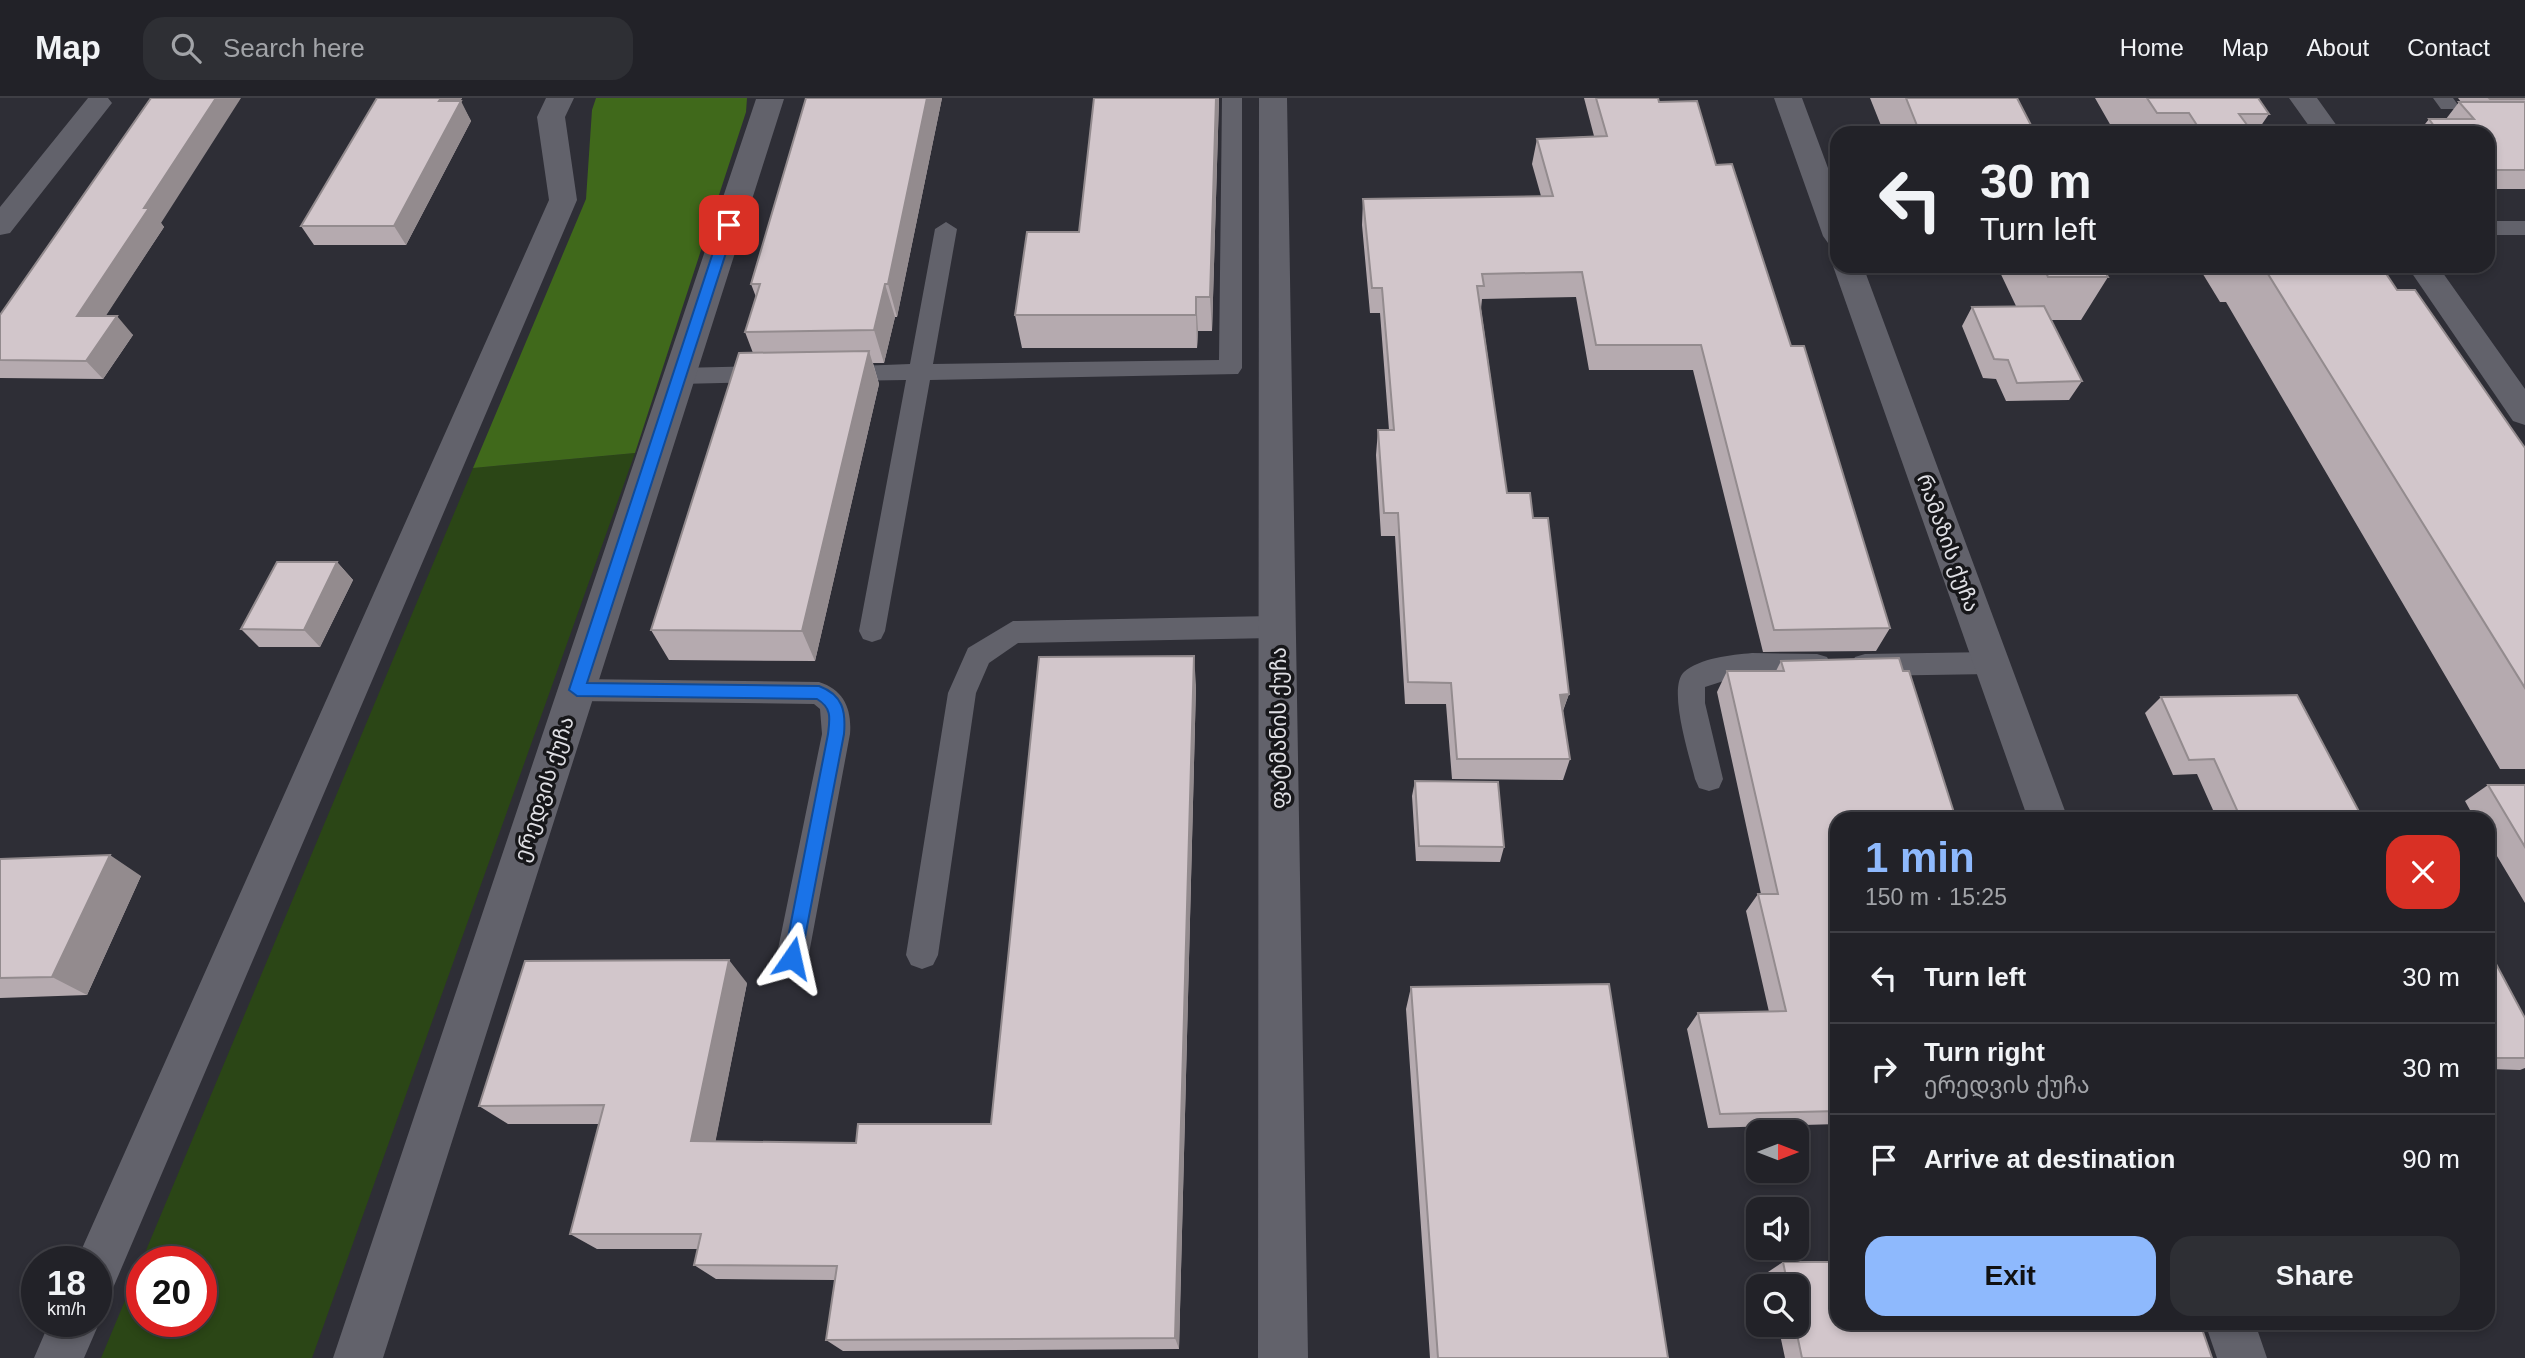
<!DOCTYPE html>
<meta charset="utf-8">
<style>
body{margin:0;font-family:Helvetica,"Noto Sans Georgian",sans-serif;background:#2e2f34;color:#f1f3f6;height:100vh;display:flex;flex-direction:column;font-size:26px;white-space:nowrap}
*{box-sizing:border-box;margin:0}
p{font-size:23px;color:#a2a4a8}
.icon{flex:none;width:38px;height:38px;fill:none;stroke:currentColor;stroke-width:2;stroke-linecap:round;stroke-linejoin:round}
.map{position:relative;flex:1;overflow:hidden}
.sheet{position:absolute;left:1830px;top:714px;width:665px;height:518px;display:flex;flex-direction:column;background:#222228;border-radius:21px;box-shadow:0 4px 10px #0003,0 0 0 2px #3f3f45}
.sheet>*{flex:none}
.hud{position:absolute;left:1830px;top:28px;width:665px;height:147px;border-radius:21px;box-shadow:0 4px 10px #0003,0 0 0 2px #3f3f45;background:#222228;color:#f1f3f6;overflow:hidden}
.needle{width:46px;rotate:90deg}
.controls{position:absolute;left:1746px;top:1022px;display:grid;gap:14px}
.controls a{display:grid;place-items:center;width:63px;height:63px;border-radius:14px;background:#222228;box-shadow:0 4px 10px #0003,0 0 0 2px #3f3f45;font-size:35px}
.speed{position:absolute;left:21px;top:1148px;display:flex;gap:14px;font-size:35px;font-weight:700;text-align:center}
.speed>*{display:grid;place-content:center;width:91px;height:91px;border-radius:50%;background:#222228;box-shadow:0 4px 10px #0003,0 0 0 2px #3f3f45;line-height:1}
.speed small{font-size:18px;font-weight:400}
.speed .limit{border:10px solid #d22;background:#fff;color:#111}
.pin{position:absolute;display:grid;place-items:center;width:60px;height:60px;color:#fff;margin:-30px;border-radius:14px;box-shadow:0 4px 10px #0006}
.me{position:absolute;width:77px;margin:-38px;rotate:11deg;stroke-linejoin:round;filter:drop-shadow(0 0 5px #0008)}
.turn{display:flex;align-items:center;gap:24px;height:147px;padding:0 35px;font-size:32px}
.turn .icon{width:91px;height:91px;stroke-width:2.5}
.turn b{display:block;font-size:49px;line-height:60px}
.round{display:grid;place-items:center;flex:none;width:74px;height:74px;border-radius:21px;background:#2e2f34}
.head{display:flex;align-items:center;justify-content:space-between;height:119px;padding:0 35px}
h1{font-size:42px;font-weight:700;line-height:52px;color:#8eb9fd}
.button{display:flex;gap:14px;margin-top:auto;padding:14px 35px}
.button a{flex:1;height:80px;border-radius:21px;background:#8eb9fd;color:#111;font-size:28px;font-weight:700;line-height:80px;text-align:center}
.button a+a{background:#2e2f34;color:#f1f3f6}
ul{padding:0;list-style:none}
li{display:flex;align-items:center;gap:21px;height:91px;padding:0 35px;border-top:2px solid #3f3f45}
li div{flex:1}
li b{display:block;font-size:26px}
li em{font-style:normal}
header{display:flex;align-items:center;gap:42px;box-sizing:border-box;height:98px;padding:0 35px;background:#222228;border-bottom:2px solid #3f3f45}
header strong{font-size:33px}
nav{display:flex;gap:38px;margin-inline-start:auto;font-size:24px}
.search{width:490px;height:63px;background:#2e2f34;display:flex;align-items:center;gap:18px;box-sizing:border-box;padding:0 24px;border-radius:21px;color:#a2a4a8;font-size:26px}
.map>svg:first-child{display:block}
</style>
<header>
<strong>Map</strong>
<div class="search"><svg class="icon" aria-label="search" viewBox="0 0 24 24"><circle cx="10" cy="10" r="6"/><path d="M15 15l6 6"/></svg>Search here</div>
<nav><a>Home</a><a>Map</a><a>About</a><a>Contact</a></nav>
</header>
<div class="map">
<svg width="2525" height="1260" viewBox="0 0 2525 1260">
<rect width="100%" height="100%" fill="#2e2e36"/>
<path fill="#2b4616" fill-rule="evenodd" d="M635 355 312 1260H101L473 370ZM142 1164H201V1223H142Z"/>
<path fill="#40691b" d="M596 0H747L746 14 635 355 473 370 586 101 592 12Z"/>
<g fill="none" stroke-linecap="round" stroke-linejoin="round">
<path fill="#62626b" fill-rule="evenodd" d="M1222 0H1242V270L1238 276 930 282 885 533 881 541 872 544 863 541 859 533 906 282 840 283 832 281 828 275 832 269 910 266 935 131 946 124 957 131 933 266 1219 262Z
M2433 0H2453L2458 7 2455 11H2441Z
M2488 123H2525V137H2488Z
M767 268 775 270 779 276 775 282 767 284 679 286 671 284 667 278 671 272 679 270Z
M1278 518 1287 521 1291 529 1287 537 1278 540 1018 545 989 565 976 595 938 857 933 867 922 871 911 867 906 857 948 595 968 550 1013 523Z
M1991 554 2001 557 2005 565 2001 573 1991 576 1865 578 1855 575 1851 567 1855 559 1865 556Z
M1752 555 1817 556 1827 559 1831 567 1827 575 1817 578 1736 579 1705 589V605L1723 681 1719 690 1709 693 1699 690 1695 681C1690 660 1667 590 1684 574 1700 560 1731 557 1752 555Z
M577 581 819 584C844 592 852 611 850 636L808 861 803 871 792 875 781 871 776 861 822 636 820 611 814 606 577 603 567 600 563 592 567 584Z"/>
<path fill="#62626b" fill-rule="evenodd" d="M88 0H108L112 5 10 135 0 137V109Z
M546 0H574L565 19 577 102 113 1190 96 1197V1164H76L549 102 537 19Z
M1259 0H1287L1308 1260H1258Z
M1774 0H1802L1838 97V147L1828 145 1823 138Z
M2289 0H2317L2342 35H2314Z
M756 1H784L383 1260H333Z
M1838 161V168H1863L2068 721H2028L1833 168Z
M2407 168H2438L2525 291V327L2513 323Z
M96 1215 100 1223 84 1260H34L50 1223H96Z
M2205 1225H2255L2267 1260H2217Z"/>
</g>
<path fill="#b5aaaf" d="M377 0H462L460 3 471 23 406 147H314L301 128Z
M942 0 897 219H895L884 265H873L879 286 815 563 669 562 651 532 753 255 745 234 756 199 751 186Z
M1094 0H1219L1212 233H1198L1197 250H1022L1015 217 1079 134Z
M1584 0H1658L1659 4 1716 67 1791 248 1890 530 1876 553 1763 554 1693 272H1589L1576 199 1482 201 1481 211 1507 395 1533 420 1569 596 1563 613 1570 661 1563 682 1452 681 1446 606H1405L1395 438H1381L1376 357 1378 332H1389L1380 215H1370L1362 127 1363 101 1541 98 1532 66 1537 41 1594 38Z
M1870 0H2017L2035 35H1884Z
M2095 0H2258L2269 16 2256 35H2115Z
M2458 0H2525V91H2488V35H2418L2429 21H2446L2459 4H2461Z
M161 125 164 129 105 218 133 237 103 281 0 280V217Z
M1997 168H2102L2108 179 2081 222H2051L2082 283 2069 302 2006 303 1996 281 1983 280 1962 228 1972 209 2016 208Z
M2198 168H2381L2397 192 2525 350V671H2500L2226 204H2220Z
M337 464 353 482 320 549H259L241 531Z
M1781 563 1838 721V1026L1708 1030 1687 931 1698 915 1769 914 1746 813 1758 796H1761L1717 594 1727 573H1776Z
M1196 587 1179 1251 843 1253 826 1242 835 1182 716 1181 694 1167 698 1151H597L570 1136 599 1026H508L479 1008 747 885 715 1044 856 1045 991 1026Z
M2161 599 2363 721H2217L2197 676 2173 677 2145 615Z
M1415 683 1504 749 1500 764 1416 763 1412 698Z
M2488 687H2525V805L2488 743V721H2475L2465 703Z
M0 761 141 778 87 897 0 900Z
M2488 851 2525 920V970L2520 972 2488 971Z
M1411 889 1668 1260H1430L1406 911Z
M1783 1164 2212 1260H1785L1778 1227H1797V1188H1771L1768 1174Z"/>
<path fill="#938b8e" d="M216 0H241L161 125 164 129 94 236 77 218 144 110Z
M441 0H462L450 23 439 3Z
M927 0H942L897 219 888 186Z
M1216 0H1219L1212 233 1210 199Z
M461 3 471 23 406 147 394 128Z
M885 186 895 219 884 265 874 232Z
M1196 199 1198 233 1197 250 1196 217Z
M117 218 133 237 103 281 86 263Z
M869 253 879 286 815 563 802 533Z
M337 464 353 482 320 549 304 532Z
M1194 558 1196 587 1179 1251 1175 1240Z
M1569 596 1561 617 1560 597Z
M110 757 141 778 87 897 52 879Z
M729 862 747 885 712 1061 691 1043Z"/>
<path fill="#d2c6cb" stroke="#938b8e" stroke-width="2" d="M151 0H216L144 110H149L77 218H117L86 263 0 262V217Z
M377 0H441L439 3H461L394 128H301Z
M806 0H927L888 186H885L874 232 745 234 760 186H751Z
M1094 0H1216L1210 199H1196V217H1015L1027 134H1079Z
M1596 0H1658L1659 4 1697 3 1716 67 1732 66 1791 248H1804L1890 530 1774 532 1701 247H1596L1582 174 1482 176 1484 188H1477L1507 395H1530L1533 420H1548L1569 596 1560 597 1570 661H1457L1451 585 1408 584 1398 415H1384L1378 332H1394L1382 190H1372L1363 101 1553 98 1537 41 1607 38Z
M1906 0H2017L2035 35H1920Z
M2147 0H2258L2269 16H2239L2253 35H2202L2189 15H2157Z
M2489 0H2525V1H2490Z
M2459 4H2525V72H2488V35H2439L2429 21H2474Z
M2043 168H2102L2108 179H2048Z
M2263 168H2381L2397 192H2415L2525 350V590Z
M2044 208 2082 283 2017 285 2008 262 1994 261 1972 209Z
M869 253 802 533 651 532 739 255Z
M277 464H337L304 532 241 531Z
M1194 558 1175 1240 826 1242 837 1168 694 1167 701 1136H570L604 1007 479 1008 525 863 729 862 691 1043 856 1045 858 1026H991L1039 559Z
M1899 560 1903 573H1909L1956 721H1838V1013L1720 1016 1698 915 1786 913 1758 796H1778L1727 573H1784L1781 563Z
M2297 597 2363 721H2241L2214 661 2189 662 2161 599Z
M1415 683 1498 684 1504 749 1419 748Z
M2488 687H2525V749Z
M110 757 52 879 0 880V761Z
M2488 851 2525 920V960H2488Z
M1609 886 1668 1260H1438L1411 889Z
M1783 1164H1838V1225H2200L2212 1260H1802L1795 1227H1797V1188H1788Z"/>
<path fill="#1a73e8" stroke="#114b97" stroke-width="2" d="M729 123 735 127 587 585 819 588C843 597 846 613 844 636L801 860 799 866 792 869 786 866 784 860 828 636C830 620 832 610 817 601L577 598 569 592 722 127Z"/>
<g text-anchor="middle" stroke-width="7" stroke-linejoin="round" paint-order="stroke">
<g font-size="21" fill="#e0e0e5" stroke="#17171a">
<text transform="translate(1948 445) rotate(70)" y="7">რამაზის ქუჩა</text>
<text transform="translate(1279 630) rotate(-90)" y="7">ფატმანის ქუჩა</text>
<text transform="translate(544 691) rotate(-72)" y="7">ერედვის ქუჩა</text>
</g>
</g>
</svg>
<div class="controls">
<a><svg class="needle" viewBox="-14 -14 28 28"><path d="M0-13l5 13h-10z" fill="#e53935"/><path d="M0 13l5-13h-10z" fill="#a2a4a8"/></svg></a>
<a><svg class="icon" aria-label="sound" viewBox="0 0 24 24"><path d="M4 9h4l5-4v14l-5-4H4zM17 9q2 3 0 6"/></svg></a>
<a><svg class="icon" aria-label="search" viewBox="0 0 24 24"><circle cx="10" cy="10" r="6"/><path d="M15 15l6 6"/></svg></a>
</div>
<div class="speed"><div>18<small>km/h</small></div><div class="limit">20</div></div>
<div class="pin" style="left:729px;top:127px;background:#d93025"><svg class="icon" aria-label="arrive" viewBox="0 0 24 24"><path d="M6 21V4h12l-3 4 3 4H6"/></svg></div>
<svg class="me" style="left:792px;top:860px" viewBox="-20 -20 40 40"><path d="M0-17L14 15 0 8-14 15z" fill="#1a73e8" stroke="#fff" stroke-width="4"/></svg>
<div class="hud">
<div class="turn"><svg class="icon" aria-label="left" viewBox="0 0 24 24"><path d="M17 20v-9H6M10 6l-5 5 5 5"/></svg><div><b>30 m</b>Turn left</div></div>
</div>
<section class="sheet">
<div class="head"><div><h1>1 min</h1><p>150 m · 15:25</p></div><a class="round" style="background:#d93025;color:#fff"><svg class="icon" aria-label="close" viewBox="0 0 24 24"><path d="M6 6l12 12M18 6L6 18"/></svg></a></div>
<ul>
<li><svg class="icon" aria-label="left" viewBox="0 0 24 24"><path d="M17 20v-9H6M10 6l-5 5 5 5"/></svg><div><b>Turn left</b></div><em>30 m</em></li>
<li><svg class="icon" aria-label="right" viewBox="0 0 24 24"><path d="M7 20v-9h11M14 6l5 5-5 5"/></svg><div><b>Turn right</b><p>ერედვის ქუჩა</p></div><em>30 m</em></li>
<li><svg class="icon" aria-label="arrive" viewBox="0 0 24 24"><path d="M6 21V4h12l-3 4 3 4H6"/></svg><div><b>Arrive at destination</b></div><em>90 m</em></li>
</ul>
<div class="button"><a>Exit</a><a>Share</a></div>
</section>
</div>
